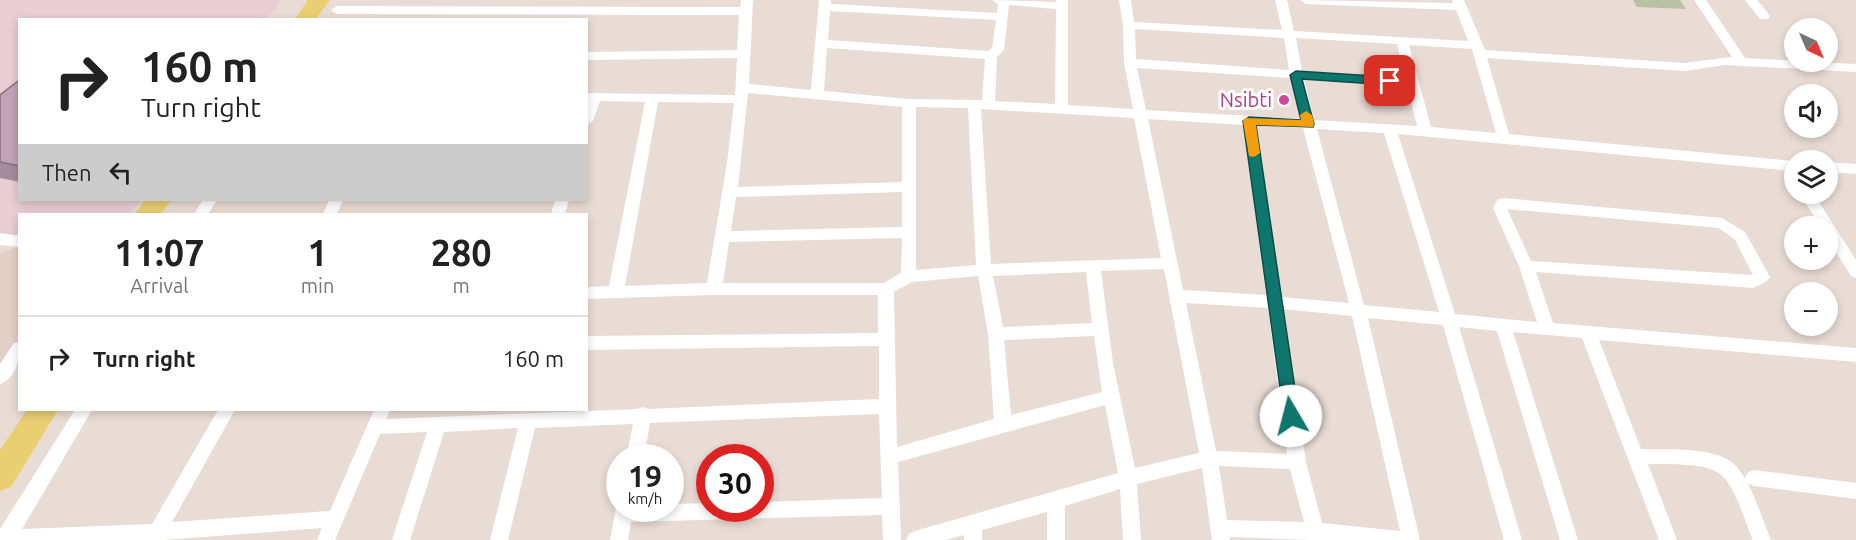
<!DOCTYPE html>
<meta charset="utf-8">
<style>
body{margin:0;font-family:Ubuntu,sans-serif;background:#f6f6f6;color:#222;height:100vh;display:flex;flex-direction:column;font-size:22px;white-space:nowrap}
*{box-sizing:border-box;margin:0}
p{font-size:20px;color:#767676}
.icon{flex:none;width:33px;height:33px;fill:none;stroke:currentColor;stroke-width:2;stroke-linecap:round;stroke-linejoin:round}
.map{position:relative;flex:1;overflow:hidden}
.drawer{position:absolute;left:18px;top:213px;width:570px;height:198px;display:flex;flex-direction:column;background:#fff;border-radius:0px;box-shadow:0 3px 9px #0003}
.drawer>*{flex:none}
.top-card{position:absolute;left:18px;top:18px;width:570px;height:183px;border-radius:0px;box-shadow:0 3px 9px #0003;background:#fff;color:#222;overflow:hidden}
.needle{width:39px;rotate:136deg}
.buttons{position:absolute;left:1784px;top:18px;display:grid;gap:12px}
.buttons a{display:grid;place-items:center;width:54px;height:54px;border-radius:50%;background:#fff;box-shadow:0 3px 9px #0003;font-size:30px}
.speed{position:absolute;left:606px;top:444px;display:flex;gap:12px;font-size:30px;font-weight:700;text-align:center}
.speed>*{display:grid;place-content:center;width:78px;height:78px;border-radius:50%;background:#fff;box-shadow:0 3px 9px #0003;line-height:1}
.speed small{font-size:15px;font-weight:400}
.speed .limit{border:9px solid #d22;background:#fff;color:#111}
.pin{position:absolute;display:grid;place-items:center;width:51px;height:51px;color:#fff;margin:-26px;border-radius:12px;box-shadow:0 3px 9px #0006}
.me{position:absolute;width:66px;margin:-33px;rotate:352deg;stroke-linejoin:round;filter:drop-shadow(0 0 4px #0008)}
.turn{display:flex;align-items:center;gap:21px;height:126px;padding:0 24px;font-size:27px}
.turn .icon{width:78px;height:78px;stroke-width:2.5}
.turn b{display:block;font-size:42px;line-height:51px}
.then{display:flex;align-items:center;height:57px;padding:0 24px;background:#0003;gap:12px;font-size:22px}
.eta{display:flex;justify-content:space-evenly;align-items:center;height:102px;text-align:center}
.eta b{font-size:36px;font-weight:700;line-height:42px}
ul{padding:0;list-style:none}
li{display:flex;align-items:center;gap:18px;height:84px;padding:0 24px;border-top:2px solid #e0e0e0}
li div{flex:1}
li b{display:block;font-size:22px}
li em{font-style:normal}
.map>svg:first-child{display:block}
</style>
<div class="map">
<svg width="1856" height="540" viewBox="0 0 1856 540">
<rect width="100%" height="100%" fill="#e9dcd5"/>
<path fill="#e4cfc5" d="M16 247H19V344L0 372V253Z"/>
<path fill="#e8cdd3" d="M0 0H282L266 19 20 20V200H141L130 214H20L19 234 0 241Z"/>
<path fill="#b9c1a4" d="M1633 0H1680L1686 9 1637 7Z"/>
<g fill="none" stroke-linecap="round" stroke-linejoin="round">
<path fill="#fff" fill-rule="evenodd" d="M741 0H753L749 84 811 90 819 0H831V4L997 13 998 4 992 0 1056 2V0H1068V105L1133 109 1124 63 1123 25 1119 0H1131L1134 22 1282 30 1275 0H1287L1294 31 1468 41 1456 10 1306 4 1300 0 1453 3 1452 0H1464L1485 50 1685 63 1732 57 1694 0H1706L1745 58 1856 64V72L1725 65 1685 71 1487 58 1509 134 1794 161V171L1398 134 1455 314 1537 322 1519 266 1493 208 1498 199 1503 198 1722 218 1745 232 1770 277 1767 281 1753 288 1536 272 1553 323 1856 348V362L1599 340 1641 449C1666 450 1717 446 1735 465 1751 481 1762 519 1771 540H1753C1745 522 1735 485 1720 474 1706 462 1666 465 1648 464L1677 540H1659L1582 338 1513 332 1578 540H1560L1497 331 1459 327 1522 540H1504L1443 325 1368 318 1420 540H1309L1230 537V540H1212L1202 468 1137 484 1141 540H1123L1120 489 1065 506V540H1047V512L982 530V540H964V535L946 540H906L909 534 915 531 1118 473 1105 405 898 462 901 540H883L882 515 631 522 628 540H610L616 508 620 502V508H670V504L710 503V508H760V502L882 498 879 414 650 423 644 458H626L633 424 535 428 508 540H490L518 428 444 432 410 540H392L427 432 380 434 335 540H317L322 528 163 540H0V529L75 410H92L22 529 152 524 218 410H235L172 522 330 511 374 410H390L386 419 637 409 643 407 648 409 879 399V346L586 350V336L878 333V295H714L586 299V287L609 286 645 102 600 101 593 121 586 125V93L735 95 737 58 586 60V52L737 50 739 15 337 14 331 10 337 6 740 7ZM1009 5 1056 9 1055 104 995 101 997 57 1004 50ZM830 11 996 20 992 48 988 51 828 40ZM1135 29 1284 38 1289 70 1136 59ZM1296 38 1397 44 1405 78 1302 71ZM1409 45 1472 49 1496 133 1431 127ZM827 48 985 59 982 100 909 99 824 91ZM1137 68 1291 78 1301 119 1146 110ZM1304 79 1407 87 1417 126 1314 120ZM748 93 902 107V182L738 187ZM658 102 734 103 727 163 707 283 625 286ZM916 107 968 108 976 265 916 270ZM981 109 1134 118 1161 258 991 264ZM1148 119 1243 125 1266 295 1183 290ZM1256 125 1303 128 1349 303 1281 297ZM1317 129 1384 133 1439 312 1364 305ZM902 192V227L731 231 736 197ZM1507 209 1719 228 1735 240 1753 275 1531 261ZM902 238 901 273 884 283H723L729 242ZM1164 269 1199 453 1135 468 1113 363 1101 271ZM1086 272 1092 323 1003 327 993 276ZM978 276 988 334 994 419 897 447 894 292 912 282ZM1186 303 1268 308 1287 454 1216 451ZM1283 309 1352 316 1400 531 1322 523 1306 462ZM1094 336 1102 392 1011 415 1004 340ZM1219 466 1290 469 1304 522 1227 520Z
M1745 0H1757L1770 16 1768 19H1760Z
M1827 162 1856 164V174L1827 172Z
M1800 194H1814L1856 260V278L1851 276 1827 238V226H1820Z
M203 200H217L208 214H194Z
M329 200H343L337 214H323Z
M555 200H569L565 214H551Z
M0 233 20 236V247L0 245Z
M20 342C20 357 17 378 0 384V364L14 343Z
M1754 470 1856 483V499L1754 486 1748 484 1745 478 1748 472Z"/>
<path fill="#e9cf72" fill-rule="evenodd" d="M308 0H330L315 20H294Z
M145 200H171L161 214H135Z
M27 410H58L11 487 0 491V450Z"/>
</g>
<path fill="#a58c9b" d="M20 81V182L0 178V95Z"/>
<path fill="#c0a3b4" stroke="#86727e" stroke-width="1.5" d="M18 81H20V166L0 162V95Z"/>
<path fill="#0f766e" stroke="#0a4d48" stroke-width="1.5" d="M1296 71 1390 77 1396 81 1390 85 1302 79 1314 124 1313 127 1256 125 1299 416 1297 420 1291 422 1286 420 1284 416 1243 121 1249 117 1301 120 1290 75Z"/>
<path fill="#f59e0b" d="M1306 111 1312 115 1314 124 1313 127 1256 125 1260 153 1254 157 1249 156 1243 121 1245 118 1301 120 1300 115Z"/>
<circle fill="#d1479c" stroke="#fff" stroke-width="2" cx="1284" cy="100" r="6"/>
<g text-anchor="middle" stroke-width="6" stroke-linejoin="round" paint-order="stroke">
<g font-size="20" fill="#b23c85" stroke="#fff" text-anchor="end">
<text x="1272" y="107">Nsibti</text>
</g>
</g>
</svg>
<div class="buttons">
<a><svg class="needle" viewBox="-14 -14 28 28"><path d="M0-13l5 13h-10z" fill="#e53935"/><path d="M0 13l5-13h-10z" fill="#767676"/></svg></a>
<a><svg class="icon" aria-label="sound" viewBox="0 0 24 24"><path d="M4 9h4l5-4v14l-5-4H4zM17 9q2 3 0 6"/></svg></a>
<a><svg class="icon" aria-label="layers" viewBox="0 0 24 24"><path d="M12 4l9 5-9 5-9-5zM3 14l9 5 9-5"/></svg></a>
<a>+</a>
<a>−</a>
</div>
<div class="speed"><div>19<small>km/h</small></div><div class="limit">30</div></div>
<div class="pin" style="left:1390px;top:81px;background:#d93025"><svg class="icon" aria-label="arrive" viewBox="0 0 24 24"><path d="M6 21V4h12l-3 4 3 4H6"/></svg></div>
<svg class="me" style="left:1291px;top:416px" viewBox="-20 -20 40 40"><circle r="19" fill="#fff"/><path d="M0-13L10 11 0 6-10 11z" fill="#0f766e"/></svg>
<div class="top-card">
<div class="turn"><svg class="icon" aria-label="right" viewBox="0 0 24 24"><path d="M7 20v-9h11M14 6l5 5-5 5"/></svg><div><b>160 m</b>Turn right</div></div>
<div class="then">Then<svg class="icon" aria-label="left" viewBox="0 0 24 24"><path d="M17 20v-9H6M10 6l-5 5 5 5"/></svg></div>
</div>
<section class="drawer">
<div class="eta">
<div><b>11:07</b><p>Arrival</p></div>
<div><b>1</b><p>min</p></div>
<div><b>280</b><p>m</p></div>
</div>
<ul>
<li><svg class="icon" aria-label="right" viewBox="0 0 24 24"><path d="M7 20v-9h11M14 6l5 5-5 5"/></svg><div><b>Turn right</b></div><em>160 m</em></li>
</ul>
</section>
</div>
